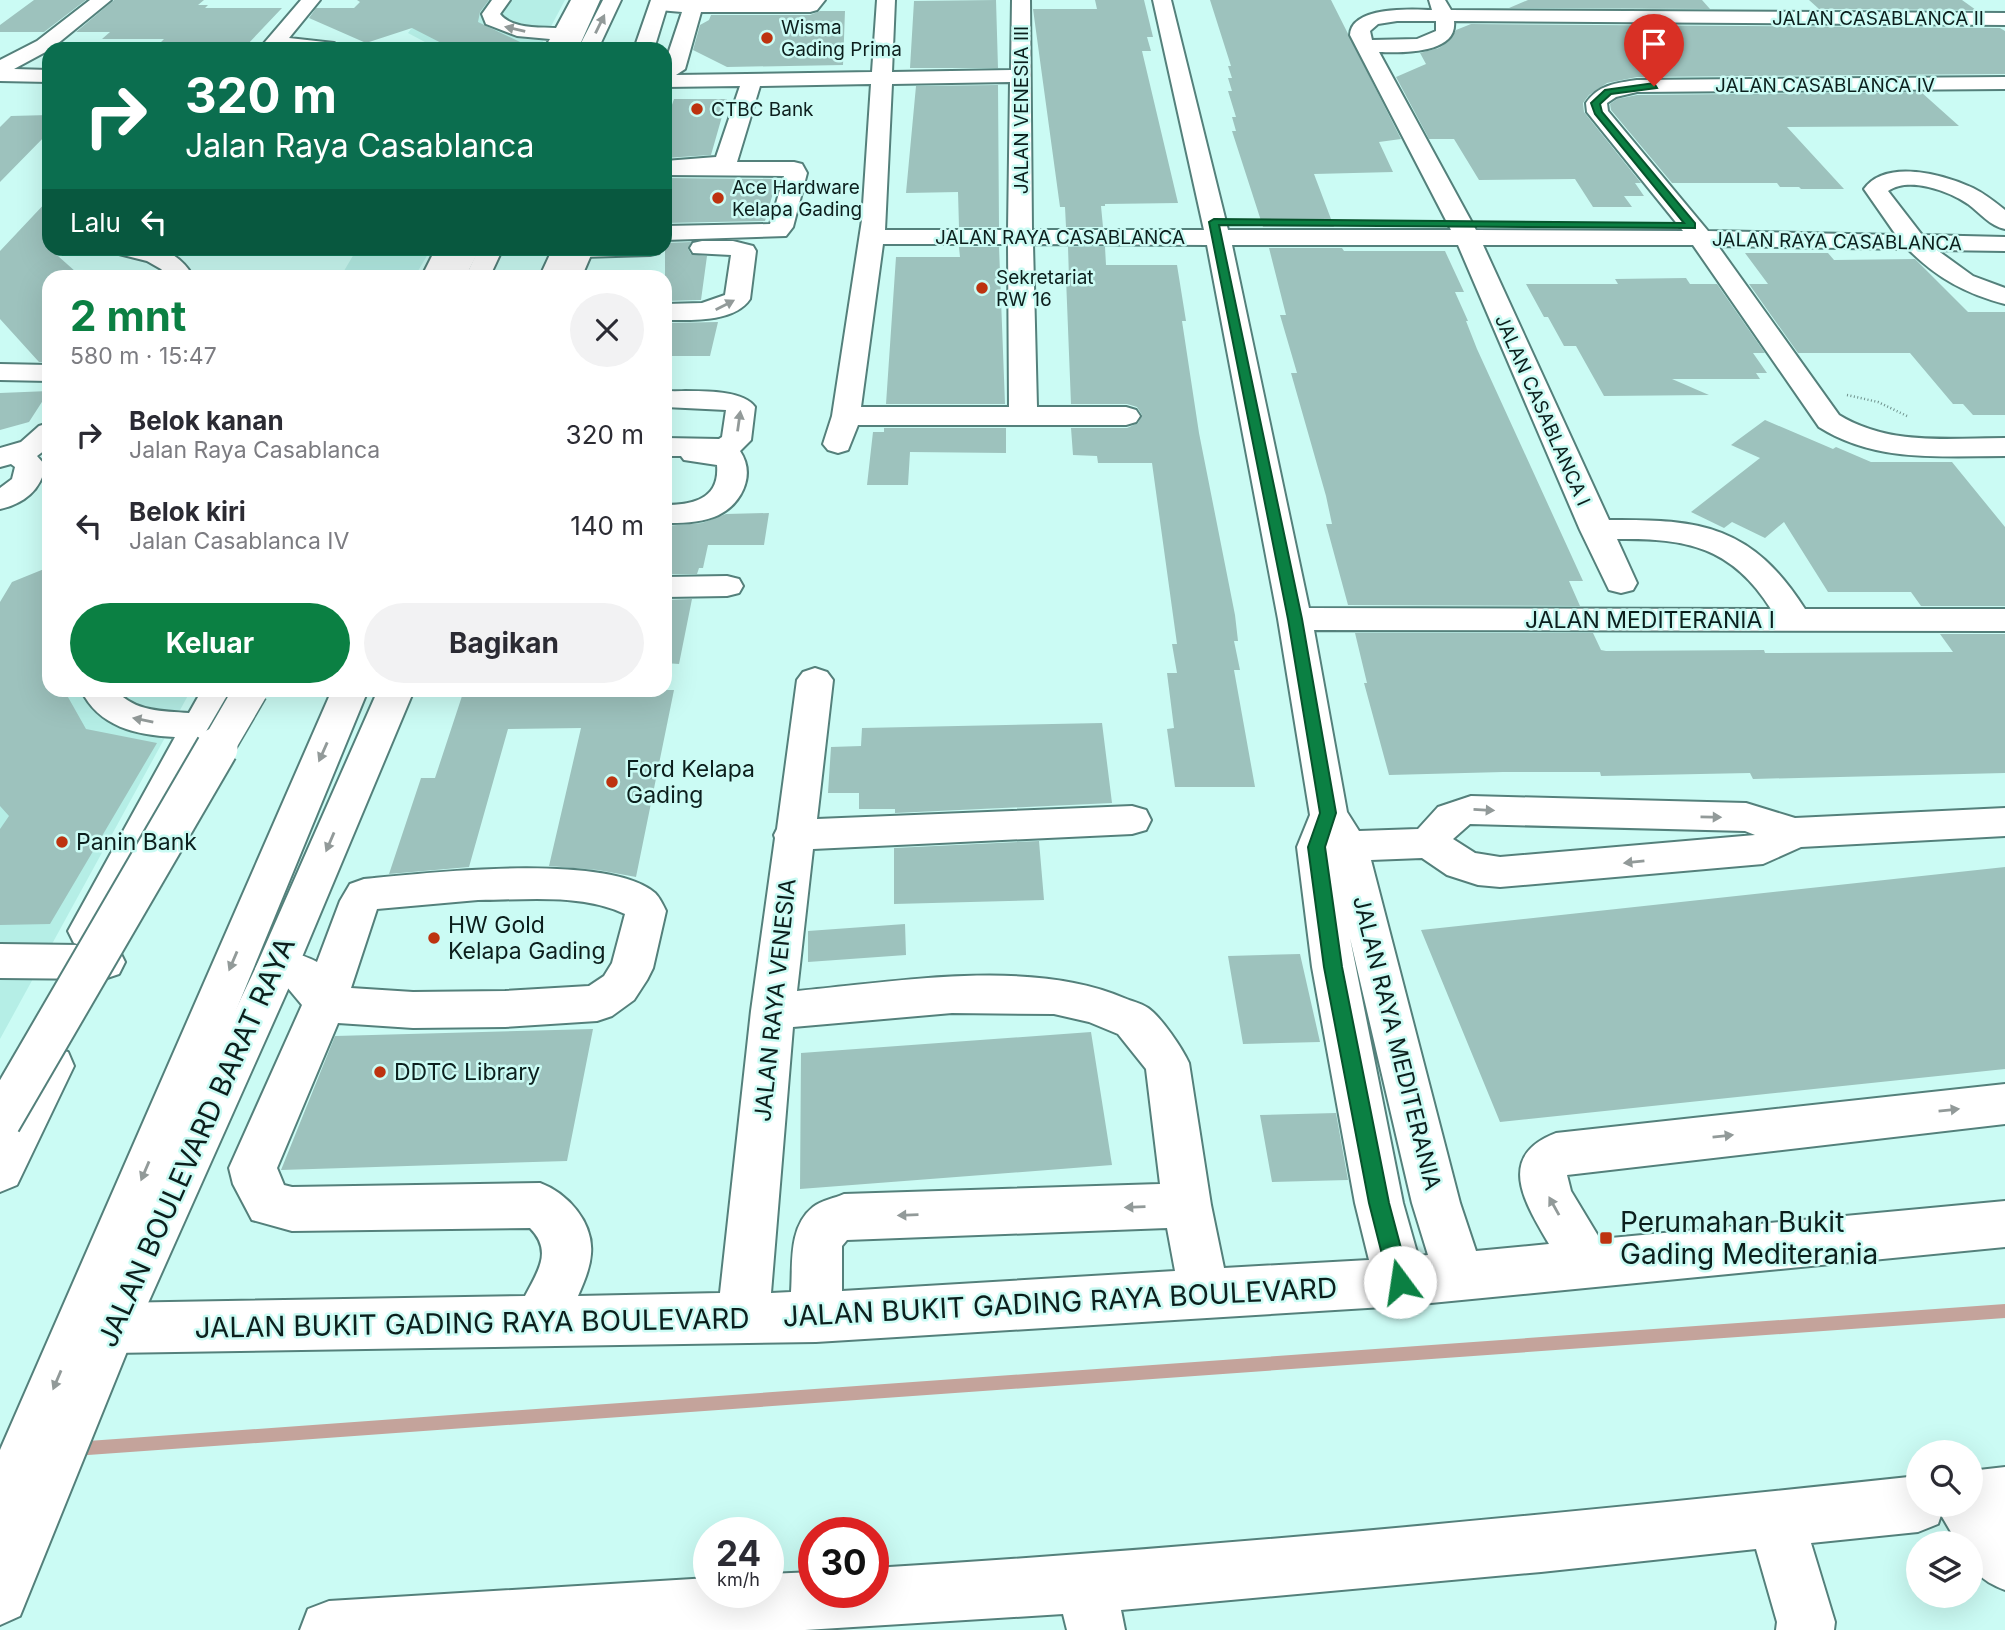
<!DOCTYPE html>
<html lang="id">
<meta charset="utf-8">
<style>
body{margin:0;font-family:Inter,sans-serif;background:#f2f2f3;color:#2b2b33;height:100vh;display:flex;flex-direction:column;font-size:26px;white-space:nowrap}
*{box-sizing:border-box;margin:0}
p{font-size:23px;color:#7c7c81}
.icon{flex:none;width:38px;height:38px;fill:none;stroke:currentColor;stroke-width:2;stroke-linecap:round;stroke-linejoin:round}
.map{position:relative;flex:1;overflow:hidden}
.panel{position:absolute;left:42px;top:270px;width:630px;height:427px;display:flex;flex-direction:column;background:#fff;border-radius:21px;box-shadow:0 7px 28px #0002}
.panel>*{flex:none}
.guide{position:absolute;left:42px;top:42px;width:630px;height:214px;border-radius:21px;box-shadow:0 7px 28px #0002;background:#0b6e4f;color:#fff;overflow:hidden}
.tools{position:absolute;left:1906px;top:1440px;display:grid;gap:14px}
.tools a{display:grid;place-items:center;width:77px;height:77px;border-radius:50%;background:#fff;box-shadow:0 7px 28px #0002;font-size:35px}
.speed{position:absolute;left:693px;top:1517px;display:flex;gap:14px;font-size:35px;font-weight:700;text-align:center}
.speed>*{display:grid;place-content:center;width:91px;height:91px;border-radius:50%;background:#fff;box-shadow:0 7px 28px #0002;line-height:1}
.speed small{font-size:18px;font-weight:400}
.speed .limit{border:10px solid #d22;background:#fff;color:#111}
.pin{position:absolute;display:grid;place-items:center;width:60px;height:60px;color:#fff;margin:-72px -30px;border-radius:50% 50% 50% 0;rotate:-45deg;box-shadow:0 0 7px #0007}
.pin .icon{rotate:45deg}
.me{position:absolute;width:77px;margin:-38px;rotate:346deg;stroke-linejoin:round;filter:drop-shadow(0 0 5px #0008)}
.turn{display:flex;align-items:center;gap:24px;height:147px;padding:0 28px;font-size:32px}
.turn .icon{width:91px;height:91px;stroke-width:2.5}
.turn b{display:block;font-size:49px;line-height:60px}
.then{display:flex;align-items:center;height:66px;padding:0 28px;background:#0003;gap:14px;font-size:26px}
.round{display:grid;place-items:center;flex:none;width:74px;height:74px;border-radius:37px;background:#f2f2f3}
.overview{display:flex;align-items:center;justify-content:space-between;height:119px;padding:0 28px}
h1{font-size:42px;font-weight:700;line-height:52px;color:#0b8043}
.cta{display:flex;gap:14px;margin-top:auto;padding:14px 28px}
.cta a{flex:1;height:80px;border-radius:42px;background:#0b8043;color:#fff;font-size:28px;font-weight:700;line-height:80px;text-align:center}
.cta a+a{background:#f2f2f3;color:#2b2b33}
ul{padding:0;list-style:none}
li{display:flex;align-items:center;gap:21px;height:91px;padding:0 28px}
li div{flex:1}
li b{display:block;font-size:26px}
li em{font-style:normal}
.map>svg:first-child{display:block}
</style>
<div class="map">
<svg width="2005" height="1630" viewBox="0 0 2005 1630">
<rect width="100%" height="100%" fill="#cbfbf4"/>
<path fill="#b5eee6" d="M433 0H565L539 49H438L408 33Z
M346 249H431L415 276H341L354 254Z
M0 617 49 690H191L0 1039Z"/>
<g fill="none" stroke-linecap="round" stroke-linejoin="round">
<path fill="#c4a39b" fill-rule="evenodd" d="M2005 1304V1318L74 1456 69 1454 67 1449 69 1444 74 1442Z"/>
</g>
<path fill="#9dc2bd" d="M34 0H86L44 32H0V25Z
M114 0H204L198 5H208L205 8H282L245 47 154 49 164 39H102L110 32H76Z
M357 0H489L480 12 478 22 535 49H453L412 28 366 43 309 18 316 8H354L360 2Z
M996 0 998 68H910L914 1Z
M1095 0H1144L1153 37H1147L1151 51H1142L1178 203 1105 204V206H1101L1103 227H1066L1065 207H1060L1033 9H1097Z
M1210 0H1331L1401 139 1379 142 1393 172 1314 174 1334 227H1263L1232 131H1236L1232 117H1236L1228 91H1232L1228 78H1232L1228 66H1231Z
M1528 0H1702L1710 9 1509 8Z
M1809 0H1962L1976 10 1819 9Z
M820 11H845L843 65 727 67 693 50 700 25 709 20 711 15H810Z
M1471 24 2000 28 2005 31V74L1637 77 1607 83 1589 95 1583 103 1584 112 1641 183H1635L1644 196H1624L1632 207H1593L1575 179 1479 180 1454 139H1429L1396 77 1426 64 1420 53 1439 48 1449 41 1456 30Z
M998 85 999 227H959L958 192 906 193 916 86Z
M1921 92 1959 126 1787 127 1844 189H1801L1799 187H1780L1777 183H1672L1611 110 1610 104 1617 99 1637 95Z
M674 99H727L711 155 665 158V125Z
M49 115V132L0 182V127L11 116Z
M665 178 777 179 765 221 665 223Z
M49 199V248L76 272 62 276H49V362H39L0 319V251Z
M691 242 688 249 691 254 707 256 701 300 665 301V243Z
M959 247H999L1005 404H886L896 257H960Z
M1068 247H1105L1106 265H1177L1186 321H1182L1199 433 1235 615 1238 641H1234L1240 670H1234L1255 787H1175L1167 729 1174 728 1167 673H1177L1172 644H1177L1152 463H1098L1097 456 1073 455 1071 428H1127L1138 423 1142 415 1137 407 1127 404H1071L1066 278H1069Z
M1269 248H1342L1344 251H1445L1464 292H1455L1468 321H1466L1477 349 1583 581H1569L1580 606 1348 605 1326 524H1332L1326 496 1291 373H1297L1280 315H1286Z
M1745 253H1828L1834 260 1915 259 1968 312H2005V415H1973L1963 404H1953L1910 353H1798L1749 284H1768Z
M1686 278 1690 284H1717L1765 353H1753L1767 373H1756L1760 379H1672L1709 395 1604 396 1576 346H1564L1548 317H1544L1526 284H1618L1615 279Z
M718 322 710 356H665V323Z
M49 391 29 422 0 430V393Z
M1765 420 1833 449 1836 447 1871 462H1952L2005 527V606H1921L1911 592H1828L1784 522 1765 538 1732 522 1724 528 1691 512 1760 458 1731 445Z
M884 428H1006V453L910 452 908 485H867L873 432H884Z
M769 513 764 545H708L703 568H699L697 574H665V526L702 523 726 514Z
M49 567V690H64L86 729 157 743 50 924 0 925V829L9 816 0 806V602L12 582Z
M692 599 679 664 665 663V600Z
M1355 633H1593L1601 650 1606 651 1764 650 1765 653 1953 652 1940 634H2005V773L1753 779 1750 773 1601 776 1600 772H1503L1389 775 1364 683H1367Z
M464 690H674L636 877 598 870 549 866 581 728 508 729 469 867 389 874 421 778H435Z
M1102 723 1112 803 895 813V809H859V793H828L831 747 861 746 862 728Z
M1039 841 1044 900 894 904V848Z
M2005 867V1069L1500 1122 1421 930Z
M905 924 906 955 808 962V931Z
M1300 954 1320 1042 1243 1044 1228 956Z
M593 1029 567 1161 281 1170 335 1036Z
M1091 1032 1112 1165 800 1189 801 1053Z
M1336 1113 1348 1180 1272 1182 1260 1115Z"/>
<g fill="none" stroke-linecap="round" stroke-linejoin="round">
<defs>
<path id="minor" d="M90 0H111L51 49 14 69 49 70V82L0 81V60L37 41Z
M301 0H320L289 38 334 43 344 49H259Z
M492 0H510L500 14C512 29 538 27 556 28L571 0H589L564 49H544L550 39 517 36 486 24 482 14Z
M666 0H825L817 10 810 12H701L685 69 676 75 872 72 877 0H895L892 72 1011 70 1012 0H1030L1032 230H1204L1153 0H1171L1228 230H1451L1350 35C1351 6 1412 9 1432 10L1429 0H1445L1451 10 2005 13V25L1454 21C1458 54 1402 53 1379 52L1476 230 1683 231 1587 112 1586 103C1598 85 1616 83 1637 80L2005 77V89L1637 92 1616 97 1607 103 1608 111 1708 231 1896 235 1864 189C1886 158 1945 175 1973 188 1985 194 1995 202 2005 210V229C1990 226 1980 213 1968 204 1949 191 1909 176 1888 191L1922 235 2005 237V251L1937 250 1973 276 2005 288V304C1966 294 1937 278 1908 249L1718 246 1839 415C1890 446 1948 438 2005 438V456C1941 456 1876 463 1819 427L1693 245H1483L1609 520C1702 519 1752 526 1805 609H2005V631L1314 630 1347 812 1359 831 1418 829 1438 807 1471 796 1746 803 1795 818 2005 808V836L1801 847 1763 864 1500 887 1478 885 1447 875 1422 858 1371 860 1460 1203 1476 1251 1549 1244C1525 1203 1495 1156 1556 1133L2005 1084V1124L1567 1175 1571 1191 1600 1239 2005 1201V1247L1400 1306 816 1342 111 1353 93 1346 85 1328 93 1310 111 1303 525 1296C538 1271 553 1251 530 1228L292 1231 252 1220 233 1184 229 1168 302 1005 287 987 261 981 255 969 261 957C281 950 298 952 317 962L340 901 350 884 364 879C426 873 607 852 655 893 660 898 663 905 666 911L653 968 647 980 634 1000 612 1016 597 1021 505 1027 413 1028 338 1023 277 1168 284 1185 292 1187 540 1183C567 1193 594 1222 591 1254 590 1268 584 1282 578 1296L720 1293 751 1011 775 838 774 835 777 829 797 680 803 672 815 668 827 672 833 680 817 819 1132 806 1146 810 1151 820 1146 830 1132 834 813 849 797 991C896 982 1031 958 1124 998 1131 1001 1141 1003 1148 1008 1162 1018 1182 1048 1189 1063L1211 1205 1224 1268 1369 1260 1355 1203 1312 967 1297 847 1310 815 1278 619 1207 245 1033 244 1037 407H1126L1136 410 1140 416 1136 422 1126 425H858L848 450 838 453 828 450 823 444 832 416 862 220 871 84 760 86 737 162H794L802 164 807 173 793 227 786 236 665 240V226L770 224 784 176 665 175V161L716 157 740 86 665 87V63L682 12 659 10 657 6 659 2ZM1397 21H1436V31L1417 39 1372 40 1370 31 1378 24ZM1010 82 1008 230H885L892 84ZM883 244H1008L1009 407H861ZM1232 245H1458L1580 530 1609 590 1621 593 1633 590 1637 583 1617 539C1687 538 1732 547 1771 609L1309 608ZM1470 824 1745 831 1755 835 1500 857 1475 853 1453 839ZM478 900C524 900 582 893 625 914L612 963 604 976 589 986 505 991 413 992 351 988 377 909ZM1350 938 1412 1203 1428 1255 1418 1256 1403 1203ZM952 1013 1054 1014 1089 1022 1118 1034 1146 1069 1160 1184 844 1194C835 1198 820 1201 813 1207 788 1227 793 1264 791 1292L771 1293 793 1027ZM1167 1228 1175 1271 842 1291V1246L847 1240Z
M702 241H733L753 246 756 251 750 299C734 323 690 320 665 320V304L702 303 725 295 731 255 693 253 690 248 693 243Z
M112 248C147 248 172 242 193 276H168L161 269 147 261 115 253Z
M436 248H461L446 276H422Z
M571 248H662L659 253 650 255 582 257 573 255Z
M0 364 49 365V381L0 380Z
M665 391C689 392 741 387 755 407L751 440 740 451C757 476 740 507 714 517 698 523 681 523 665 523V505C693 505 720 499 717 465L684 460 681 456H665V438L719 439 722 437 726 410 665 407Z
M49 423V447L37 456 45 465C42 490 23 504 0 509V488L12 479 15 467 11 464 0 467V448L21 442 39 426Z
M727 576 739 579 743 586 739 593 727 596 665 597V577Z
M81 690H116C134 712 163 711 189 713L202 690H237L104 943 97 945 119 950 125 962 119 974 104 979 0 978V944L80 945 74 943 68 931 175 737C136 735 99 727 81 690Z
M2005 1467V1590C1980 1580 1970 1571 1970 1544H1958L1941 1515 1938 1524 1918 1532 1811 1543 1835 1622 1834 1630H1776L1777 1622 1756 1549 1541 1572 1121 1610 1125 1630H1067L1063 1614 805 1630H300L308 1609 329 1601 709 1578V1592H768V1574L814 1572V1592H873V1568C1222 1547 1570 1513 1918 1476V1505H1970V1471Z"/>
<path id="major" d="M582 0H600L578 49H558Z
M455 248H480L466 276H442Z
M570 248H594L582 276H557Z
M378 690H414L297 969 132 1339 20 1616 0 1625V1528L93 1310 255 969Z
M52 1047 68 1052 74 1066 17 1185 0 1192V1122L36 1052Z"/>
<path id="highway" d="M603 0H621L598 49H578Z
M651 0H669L654 49H634Z
M479 248H503L490 276H466Z
M553 248H577L565 276H540Z
M332 690H368L20 1535 0 1543V1450Z"/>
</defs>
<use href="#minor" stroke="#54807b" stroke-width="4"/>
<use href="#major" stroke="#54807b" stroke-width="4"/>
<use href="#highway" stroke="#54807b" stroke-width="4"/>
<path stroke="#6e908b" stroke-width="2.5" stroke-dasharray="1 2.5" stroke-linecap="butt" d="M1847 395 1878 402 1907 416"/>
<use href="#minor" fill="#fff" fill-rule="evenodd"/>
<use href="#major" fill="#fff" fill-rule="evenodd"/>
<use href="#highway" fill="#fff" fill-rule="evenodd"/>
<defs>
<path id="highway-bridge-far1" d="M216 750 251 690"/>
<path id="highway-bridge" d="M0 1121 217 748"/>
</defs>
<use href="#highway-bridge-far1" stroke="#54807b" stroke-width="36" stroke-linecap="butt"/>
<use href="#highway-bridge" stroke="#54807b" stroke-width="45" stroke-linecap="butt"/>
<use href="#highway-bridge-far1" stroke="#fff" stroke-width="33"/>
<use href="#highway-bridge" stroke="#fff" stroke-width="41"/>
</g>
<defs><path id="oneway-solid" d="M-6-.8H1V-3.2L6.5 0L1 3.2V.8H-6Z" transform="scale(1.75)"/></defs>
<g fill="#929a99">
<use href="#oneway-solid" transform="translate(600 24) rotate(-64)"/>
<use href="#oneway-solid" transform="translate(515 29) rotate(-167)"/>
<use href="#oneway-solid" transform="translate(725 305) rotate(-27)"/>
<use href="#oneway-solid" transform="translate(739 421) rotate(-82)"/>
<use href="#oneway-solid" transform="translate(143 720) rotate(-169)"/>
<use href="#oneway-solid" transform="translate(323 752) rotate(114)"/>
<use href="#oneway-solid" transform="translate(1484 810) rotate(3)"/>
<use href="#oneway-solid" transform="translate(1711 817) rotate(1)"/>
<use href="#oneway-solid" transform="translate(330 842) rotate(113)"/>
<use href="#oneway-solid" transform="translate(1634 862) rotate(174)"/>
<use href="#oneway-solid" transform="translate(233 961) rotate(113)"/>
<use href="#oneway-solid" transform="translate(1949 1110) rotate(-6)"/>
<use href="#oneway-solid" transform="translate(1723 1136) rotate(-6)"/>
<use href="#oneway-solid" transform="translate(145 1171) rotate(113)"/>
<use href="#oneway-solid" transform="translate(1554 1206) rotate(-119)"/>
<use href="#oneway-solid" transform="translate(1135 1207) rotate(178)"/>
<use href="#oneway-solid" transform="translate(908 1215) rotate(178)"/>
<use href="#oneway-solid" transform="translate(57 1380) rotate(113)"/>
</g>
<path fill="#0b8043" stroke="#07532c" stroke-width="2" d="M1654 83 1657 88 1611 94 1600 104 1602 112 1695 223V228L1219 225 1302 619 1336 813 1325 847 1342 967 1389 1203 1410 1282 1407 1289 1400 1292 1392 1289 1389 1282 1369 1203 1324 967 1308 847 1320 813 1288 619 1209 222 1214 219 1684 223 1595 114 1591 103 1605 90Z"/>
<g fill="#bd3310" stroke="#cbfbf4" stroke-width="2.5">
<circle cx="767" cy="38" r="7"/>
<circle cx="697" cy="109" r="7"/>
<circle cx="718" cy="198" r="7"/>
<circle cx="982" cy="288" r="7"/>
<circle cx="612" cy="782" r="7"/>
<circle cx="62" cy="842" r="7"/>
<circle cx="434" cy="938" r="7"/>
<circle cx="380" cy="1072" r="7"/>
<rect x="1599" y="1231" width="14" height="14" rx="3.5"/>
</g>
<g text-anchor="middle" stroke-width="5" stroke-linejoin="round" paint-order="stroke">
<g font-size="19" fill="#0c1f1d" stroke="#cbfbf4">
<text x="1878" y="25">JALAN CASABLANCA II</text>
<text x="1825" y="92">JALAN CASABLANCA IV</text>
<text transform="translate(1021 110) rotate(-90)" y="7">JALAN VENESIA III</text>
<text x="1060" y="244">JALAN RAYA CASABLANCA</text>
<text transform="translate(1837 241) rotate(1)" y="7">JALAN RAYA CASABLANCA</text>
<text transform="translate(1543 410) rotate(66)" y="7">JALAN CASABLANCA I</text>
</g>
<g font-size="19" fill="#0c1f1d" stroke="#cbfbf4" text-anchor="start">
<text x="781" y="34">Wisma<tspan x="781" dy="22">Gading Prima</tspan></text>
<text x="711" y="116">CTBC Bank</text>
<text x="732" y="194">Ace Hardware<tspan x="732" dy="22">Kelapa Gading</tspan></text>
<text x="996" y="284">Sekretariat<tspan x="996" dy="22">RW 16</tspan></text>
</g>
<g font-size="23" fill="#0c1f1d" stroke="#cbfbf4">
<text x="1650" y="628">JALAN MEDITERANIA I</text>
<text transform="translate(775 1000) rotate(-84)" y="8">JALAN RAYA VENESIA</text>
<text transform="translate(1397 1043) rotate(76)" y="8">JALAN RAYA MEDITERANIA</text>
</g>
<g font-size="23" fill="#0c1f1d" stroke="#cbfbf4" text-anchor="start">
<text x="626" y="777">Ford Kelapa<tspan x="626" dy="26">Gading</tspan></text>
<text x="76" y="850">Panin Bank</text>
<text x="448" y="933">HW Gold<tspan x="448" dy="26">Kelapa Gading</tspan></text>
<text x="394" y="1080">DDTC Library</text>
</g>
<g font-size="28" fill="#0c1f1d" stroke="#cbfbf4">
<text transform="translate(196 1142) rotate(-66)" y="10">JALAN BOULEVARD BARAT RAYA</text>
<text transform="translate(1060 1302) rotate(-3)" y="10">JALAN BUKIT GADING RAYA BOULEVARD</text>
<text transform="translate(472 1323) rotate(-1)" y="10">JALAN BUKIT GADING RAYA BOULEVARD</text>
</g>
<g font-size="28" fill="#0c1f1d" stroke="#cbfbf4" text-anchor="start">
<text x="1620" y="1232">Perumahan Bukit<tspan x="1620" dy="32">Gading Mediterania</tspan></text>
</g>
</g>
</svg>
<div class="tools">
<a><svg class="icon" aria-label="search" viewBox="0 0 24 24"><circle cx="10" cy="10" r="6"/><path d="M15 15l6 6"/></svg></a>
<a><svg class="icon" aria-label="layers" viewBox="0 0 24 24"><path d="M12 4l9 5-9 5-9-5zM3 14l9 5 9-5"/></svg></a>
</div>
<div class="speed"><div>24<small>km/h</small></div><div class="limit">30</div></div>
<div class="pin" style="left:1654px;top:86px;background:#d93025"><svg class="icon" aria-label="arrive" viewBox="0 0 24 24"><path d="M6 21V4h12l-3 4 3 4H6"/></svg></div>
<svg class="me" style="left:1400px;top:1282px" viewBox="-20 -20 40 40"><circle r="19" fill="#fff"/><path d="M0-13L10 11 0 6-10 11z" fill="#0b8043"/></svg>
<div class="guide">
<div class="turn"><svg class="icon" aria-label="right" viewBox="0 0 24 24"><path d="M7 20v-9h11M14 6l5 5-5 5"/></svg><div><b>320 m</b>Jalan Raya Casablanca</div></div>
<div class="then">Lalu<svg class="icon" aria-label="left" viewBox="0 0 24 24"><path d="M17 20v-9H6M10 6l-5 5 5 5"/></svg></div>
</div>
<section class="panel">
<div class="overview"><div><h1>2 mnt</h1><p>580 m · 15:47</p></div><a class="round"><svg class="icon" aria-label="close" viewBox="0 0 24 24"><path d="M6 6l12 12M18 6L6 18"/></svg></a></div>
<ul>
<li><svg class="icon" aria-label="right" viewBox="0 0 24 24"><path d="M7 20v-9h11M14 6l5 5-5 5"/></svg><div><b>Belok kanan</b><p>Jalan Raya Casablanca</p></div><em>320 m</em></li>
<li><svg class="icon" aria-label="left" viewBox="0 0 24 24"><path d="M17 20v-9H6M10 6l-5 5 5 5"/></svg><div><b>Belok kiri</b><p>Jalan Casablanca IV</p></div><em>140 m</em></li>
</ul>
<div class="cta"><a>Keluar</a><a>Bagikan</a></div>
</section>
</div>
